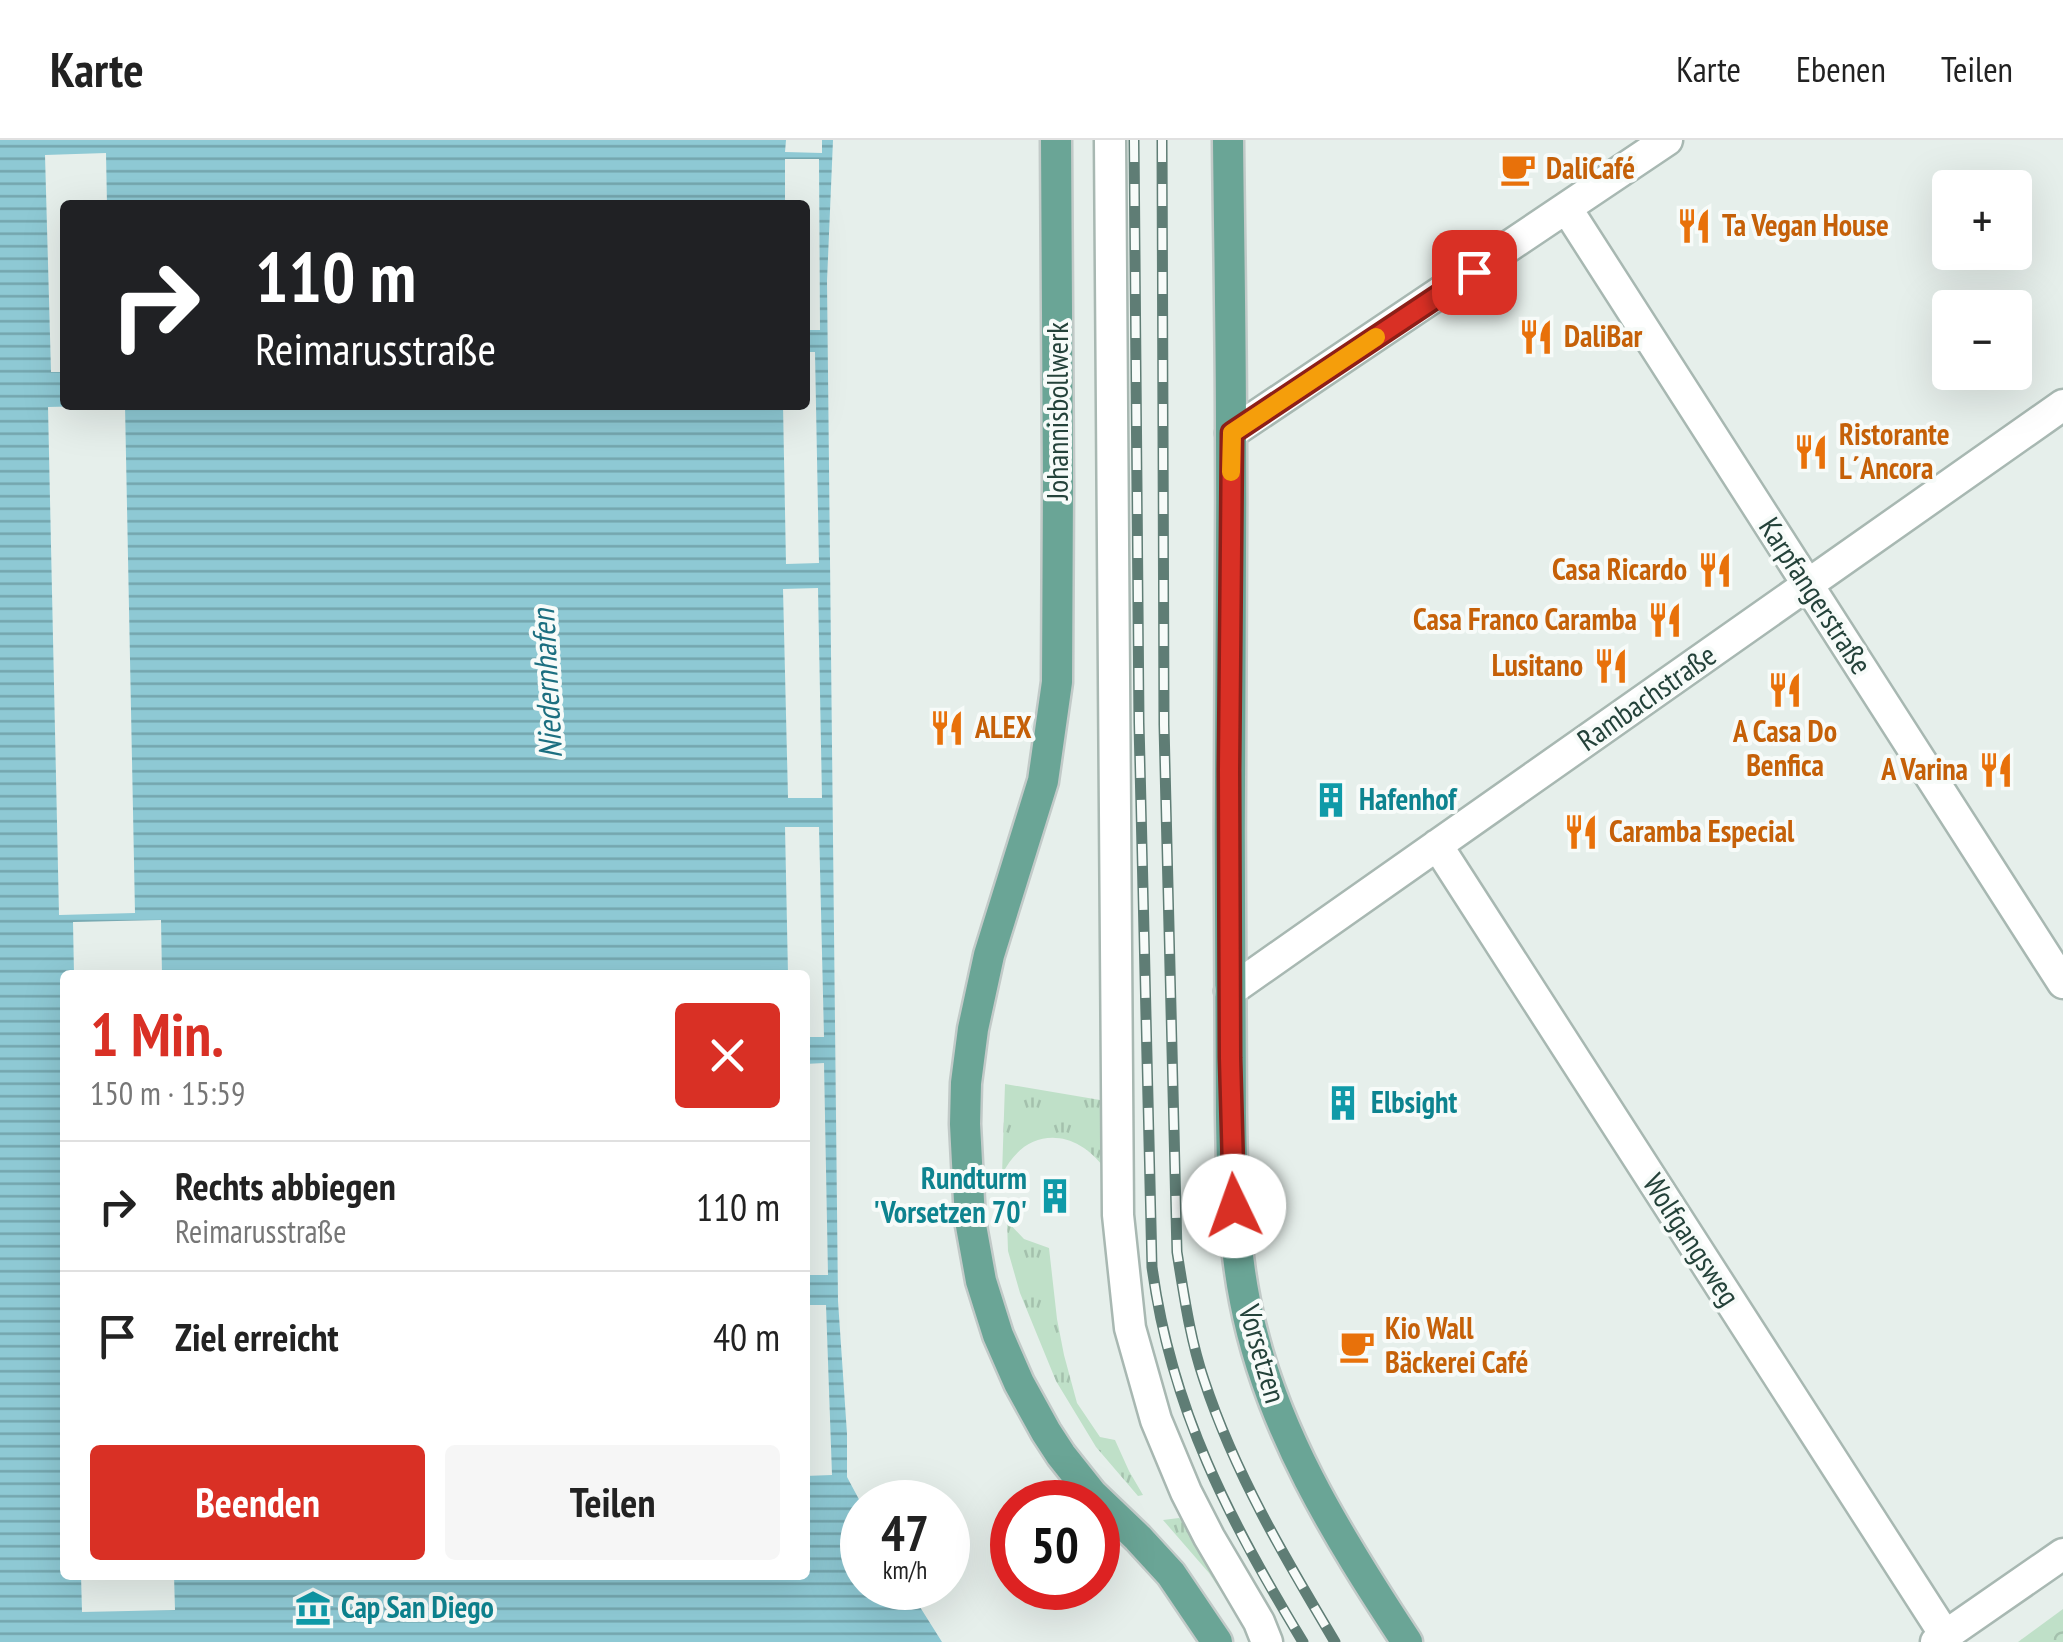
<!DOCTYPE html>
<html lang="de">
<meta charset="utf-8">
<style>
body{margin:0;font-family:"PT Sans Narrow",sans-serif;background:#f6f6f6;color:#222;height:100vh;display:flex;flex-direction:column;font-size:38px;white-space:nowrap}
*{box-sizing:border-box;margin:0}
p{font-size:32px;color:#767676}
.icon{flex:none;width:55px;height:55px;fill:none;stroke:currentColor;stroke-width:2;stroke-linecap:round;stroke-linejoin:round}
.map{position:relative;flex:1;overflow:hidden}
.details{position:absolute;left:60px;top:830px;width:750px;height:610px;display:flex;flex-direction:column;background:#fff;border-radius:10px;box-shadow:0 10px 40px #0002}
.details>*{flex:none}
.guide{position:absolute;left:60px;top:60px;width:750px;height:210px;border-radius:10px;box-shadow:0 10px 40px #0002;background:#202124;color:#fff;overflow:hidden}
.fabs{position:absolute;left:1932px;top:30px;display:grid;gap:20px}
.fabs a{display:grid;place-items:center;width:100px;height:100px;border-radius:10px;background:#fff;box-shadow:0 10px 40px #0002;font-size:50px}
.speed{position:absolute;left:840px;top:1340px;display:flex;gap:20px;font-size:50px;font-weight:700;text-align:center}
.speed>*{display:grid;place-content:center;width:130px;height:130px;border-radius:50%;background:#fff;box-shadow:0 10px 40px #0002;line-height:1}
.speed small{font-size:25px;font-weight:400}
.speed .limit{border:15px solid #d22;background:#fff;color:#111}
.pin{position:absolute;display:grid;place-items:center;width:85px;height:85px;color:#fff;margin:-42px;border-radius:20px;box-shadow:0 5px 15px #0006}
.me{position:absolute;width:110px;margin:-55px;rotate:357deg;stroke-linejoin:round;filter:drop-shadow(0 0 8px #0008)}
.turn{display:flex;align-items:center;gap:35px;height:210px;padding:0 30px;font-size:45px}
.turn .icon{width:130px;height:130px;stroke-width:2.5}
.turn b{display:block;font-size:70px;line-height:85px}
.round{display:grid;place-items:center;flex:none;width:105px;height:105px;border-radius:10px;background:#f6f6f6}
.head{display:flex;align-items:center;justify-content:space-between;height:170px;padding:0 30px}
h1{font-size:60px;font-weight:700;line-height:75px;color:#d93025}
.primary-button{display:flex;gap:20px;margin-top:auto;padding:20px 30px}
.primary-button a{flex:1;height:115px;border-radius:10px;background:#d93025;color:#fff;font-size:40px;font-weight:700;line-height:115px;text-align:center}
.primary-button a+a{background:#f6f6f6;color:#222}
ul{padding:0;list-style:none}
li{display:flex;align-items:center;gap:30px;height:130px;padding:0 30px;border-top:2px solid #e0e0e0}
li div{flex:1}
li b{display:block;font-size:38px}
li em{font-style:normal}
header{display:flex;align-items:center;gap:60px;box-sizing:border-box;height:140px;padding:0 50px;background:#fff;border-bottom:2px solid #e0e0e0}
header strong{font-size:48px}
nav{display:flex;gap:55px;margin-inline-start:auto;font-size:35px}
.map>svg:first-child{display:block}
</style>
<header>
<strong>Karte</strong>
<nav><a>Karte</a><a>Ebenen</a><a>Teilen</a></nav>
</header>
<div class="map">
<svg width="2063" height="1502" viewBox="0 0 2063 1502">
<defs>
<pattern id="grass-tufts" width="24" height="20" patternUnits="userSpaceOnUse" patternTransform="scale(2.5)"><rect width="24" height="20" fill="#bfe0c8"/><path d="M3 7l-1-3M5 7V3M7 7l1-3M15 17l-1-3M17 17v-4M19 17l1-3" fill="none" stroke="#a4c1ad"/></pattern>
<pattern id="forest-crowns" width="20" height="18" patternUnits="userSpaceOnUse" patternTransform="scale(2.5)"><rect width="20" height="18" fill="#bfe0c8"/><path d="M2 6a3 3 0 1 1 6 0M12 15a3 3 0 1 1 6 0" fill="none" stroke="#a4c1ad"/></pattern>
<pattern id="water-rules" width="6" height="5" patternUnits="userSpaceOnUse" patternTransform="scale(2.5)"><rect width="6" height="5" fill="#8ec9d4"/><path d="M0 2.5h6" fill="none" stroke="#74a5ad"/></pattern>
</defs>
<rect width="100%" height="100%" fill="#e6efeb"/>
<path fill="url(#grass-tufts)" d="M1005 944 1106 961 1105 1029C1075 987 1025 986 1002 1035Z
M1007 1081 1024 1099 1049 1108 1057 1179 1064 1215 1077 1263 1100 1297 1115 1300 1129 1331 1143 1355 1138 1356 1096 1307 1056 1241 1020 1153 1008 1111Z
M1179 1378 1183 1381 1249 1487 1246 1489 1209 1433 1163 1380Z"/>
<path fill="url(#forest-crowns)" d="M2063 1469V1502H2018Z"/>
<path fill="url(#water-rules)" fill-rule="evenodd" d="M0 0H833L827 141 838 1161 847 1294V1337L862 1365V1448H908L942 1502H0ZM65 65H805V265H65ZM65 835H805V1435H65Z"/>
<path fill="#e6efeb" d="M786 0H822V13L785 12Z
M106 13 107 65H65V232H51L45 15Z
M785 19H819L820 190H805V65H785Z
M805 212H815L819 423 786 424 783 265H805Z
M125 265 135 773 59 775 48 267Z
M818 448 822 658H788L783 449Z
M785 687H819L824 897H805V835H788Z
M161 780 162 835H74L73 782Z
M824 923 828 1135H805V924Z
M805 1165H826L832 1335 805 1336Z
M81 1435H174L175 1470 82 1472Z"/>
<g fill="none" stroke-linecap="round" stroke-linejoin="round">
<defs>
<path id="minor" d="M1110 0 1118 1075 1130 1188 1156 1280 1186 1352 1209 1397 1259 1482 1267 1502
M1567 69 2063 843
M1231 293 1667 0
M1437 705 1945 1495
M1230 851 2063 265
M1936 1502 2063 1414"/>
<path id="major" d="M1056 0 1058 345 1057 542 1043 641 989 815 973 889 966 943 965 984 970 1080 981 1141 998 1195 1019 1243 1046 1292 1061 1315 1092 1354 1138 1398 1171 1434 1217 1502
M1228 0C1229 98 1231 196 1231 294 1232 449 1229 604 1230 759 1230 832 1230 904 1231 976 1232 1038 1233 1101 1245 1161 1269 1287 1338 1397 1407 1502"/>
</defs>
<use href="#minor" stroke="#a8b8b2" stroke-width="35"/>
<use href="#major" stroke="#c2cac8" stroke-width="35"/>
<use href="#minor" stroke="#fff" stroke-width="30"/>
<use href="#major" stroke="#6aa596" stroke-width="30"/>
<defs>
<path id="rail" d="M1134 0 1139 583 1152 1127C1171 1269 1230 1382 1303 1502
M1162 0 1164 585 1177 1112C1184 1155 1190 1199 1204 1240 1235 1334 1285 1418 1335 1502"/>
</defs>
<use href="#rail" stroke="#5f7d75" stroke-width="11"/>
<use href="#rail" stroke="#f7fbf9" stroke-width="8" stroke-dasharray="22" stroke-linecap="butt"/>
</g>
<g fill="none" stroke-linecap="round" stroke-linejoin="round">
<defs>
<path id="route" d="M1234 1066 1230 918 1229 630 1232 293 1474 132"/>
</defs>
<use href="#route" stroke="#8d1f18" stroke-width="25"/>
<use href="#route" stroke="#d93025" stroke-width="18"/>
<path stroke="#f59e0b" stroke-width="18" d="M1231 332 1232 293 1376 197"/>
</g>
<defs>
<symbol id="cafe-bare" viewBox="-9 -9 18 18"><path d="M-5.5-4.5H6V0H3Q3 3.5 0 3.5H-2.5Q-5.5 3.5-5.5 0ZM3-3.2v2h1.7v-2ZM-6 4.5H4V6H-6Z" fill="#e8710a" stroke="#f7fbf9" stroke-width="2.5" paint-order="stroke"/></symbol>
<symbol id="restaurant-bare" viewBox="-9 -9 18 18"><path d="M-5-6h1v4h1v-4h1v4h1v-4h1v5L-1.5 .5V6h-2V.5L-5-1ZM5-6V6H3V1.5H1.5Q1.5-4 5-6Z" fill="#e8710a" stroke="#f7fbf9" stroke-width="2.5" paint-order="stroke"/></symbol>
<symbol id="building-bare" viewBox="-9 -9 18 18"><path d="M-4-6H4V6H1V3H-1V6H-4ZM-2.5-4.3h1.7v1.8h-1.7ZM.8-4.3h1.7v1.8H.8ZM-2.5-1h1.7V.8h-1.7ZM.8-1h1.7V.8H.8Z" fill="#0f9aa8" stroke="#f7fbf9" stroke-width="2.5" paint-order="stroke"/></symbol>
<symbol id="museum-bare" viewBox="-9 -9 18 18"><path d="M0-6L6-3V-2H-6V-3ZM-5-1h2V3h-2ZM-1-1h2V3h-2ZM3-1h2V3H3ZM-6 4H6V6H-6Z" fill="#0f9aa8" stroke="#f7fbf9" stroke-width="2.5" paint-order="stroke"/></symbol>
</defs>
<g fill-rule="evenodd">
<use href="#cafe-bare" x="1493" y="4" width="50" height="50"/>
<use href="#restaurant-bare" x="1669" y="61" width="50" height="50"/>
<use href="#restaurant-bare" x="1511" y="172" width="50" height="50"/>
<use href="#restaurant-bare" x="1786" y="287" width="50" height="50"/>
<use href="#restaurant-bare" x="1690" y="405" width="50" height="50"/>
<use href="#restaurant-bare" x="1640" y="455" width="50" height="50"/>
<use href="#restaurant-bare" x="1586" y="501" width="50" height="50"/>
<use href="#restaurant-bare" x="1760" y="525" width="50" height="50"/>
<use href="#restaurant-bare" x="922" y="563" width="50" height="50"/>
<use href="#restaurant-bare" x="1971" y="605" width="50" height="50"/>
<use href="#building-bare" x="1306" y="635" width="50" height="50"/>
<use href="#restaurant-bare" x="1556" y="667" width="50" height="50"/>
<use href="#building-bare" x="1318" y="938" width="50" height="50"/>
<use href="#building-bare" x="1030" y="1031" width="50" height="50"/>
<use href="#cafe-bare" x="1332" y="1181" width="50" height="50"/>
<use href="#museum-bare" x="288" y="1443" width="50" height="50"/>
</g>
<g text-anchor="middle" stroke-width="8" stroke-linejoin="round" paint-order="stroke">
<g font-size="30" font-weight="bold" fill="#c56008" stroke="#f7fbf9" text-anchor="start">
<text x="1546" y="39">DaliCafé</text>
<text x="1722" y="96">Ta Vegan House</text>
<text x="1564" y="207">DaliBar</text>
<text x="1839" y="305">Ristorante<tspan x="1839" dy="34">L´Ancora</tspan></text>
<text x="1687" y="440" text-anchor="end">Casa Ricardo</text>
<text x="1637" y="490" text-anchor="end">Casa Franco Caramba</text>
<text x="1583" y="536" text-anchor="end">Lusitano</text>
<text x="975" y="598">ALEX</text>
<text x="1785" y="602" text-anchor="middle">A Casa Do<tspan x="1785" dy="34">Benfica</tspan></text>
<text x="1968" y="640" text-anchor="end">A Varina</text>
<text x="1609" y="702">Caramba Especial</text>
<text x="1385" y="1199">Kio Wall<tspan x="1385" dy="34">Bäckerei Café</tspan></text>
</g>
<g font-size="30" fill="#24423a" stroke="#f7fbf9">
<text transform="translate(1058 271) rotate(-90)" y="10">Johannisbollwerk</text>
<text transform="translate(1815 456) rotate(57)" y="10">Karpfangerstraße</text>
<text transform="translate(1647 558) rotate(-35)" y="10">Rambachstraße</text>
<text transform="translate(1691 1100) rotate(57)" y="10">Wolfgangsweg</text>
<text transform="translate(1262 1214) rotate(74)" y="10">Vorsetzen</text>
</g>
<g font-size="30" font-weight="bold" fill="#0d838f" stroke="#f7fbf9" text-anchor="start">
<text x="1359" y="670">Hafenhof</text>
<text x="1371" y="973">Elbsight</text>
<text x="1027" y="1049" text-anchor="end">Rundturm<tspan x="1027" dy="34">'Vorsetzen 70'</tspan></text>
<text x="341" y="1478">Cap San Diego</text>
</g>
<g font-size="32" font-style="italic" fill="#1c6f80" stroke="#f7fbf9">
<text transform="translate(547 544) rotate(-93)" y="11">Niedernhafen</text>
</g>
</g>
</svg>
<div class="fabs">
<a>+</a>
<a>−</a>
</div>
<div class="speed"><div>47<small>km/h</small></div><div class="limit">50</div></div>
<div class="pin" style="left:1474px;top:132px;background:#d93025"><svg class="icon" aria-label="arrive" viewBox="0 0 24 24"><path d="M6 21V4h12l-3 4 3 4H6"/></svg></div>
<svg class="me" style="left:1234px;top:1066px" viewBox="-20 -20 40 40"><circle r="19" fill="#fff"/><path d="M0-13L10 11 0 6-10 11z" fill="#d93025"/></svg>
<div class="guide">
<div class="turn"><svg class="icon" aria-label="right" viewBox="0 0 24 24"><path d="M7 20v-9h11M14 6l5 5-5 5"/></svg><div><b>110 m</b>Reimarusstraße</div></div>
</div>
<section class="details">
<div class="head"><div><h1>1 Min.</h1><p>150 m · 15:59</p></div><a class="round" style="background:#d93025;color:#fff"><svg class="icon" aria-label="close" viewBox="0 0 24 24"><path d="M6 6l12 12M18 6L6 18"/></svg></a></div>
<ul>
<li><svg class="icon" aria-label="right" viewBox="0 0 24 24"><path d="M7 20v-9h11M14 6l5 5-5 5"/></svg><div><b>Rechts abbiegen</b><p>Reimarusstraße</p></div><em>110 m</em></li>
<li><svg class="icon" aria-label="arrive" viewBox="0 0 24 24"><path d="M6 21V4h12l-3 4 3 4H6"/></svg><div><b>Ziel erreicht</b></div><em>40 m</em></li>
</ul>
<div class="primary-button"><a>Beenden</a><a>Teilen</a></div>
</section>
</div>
